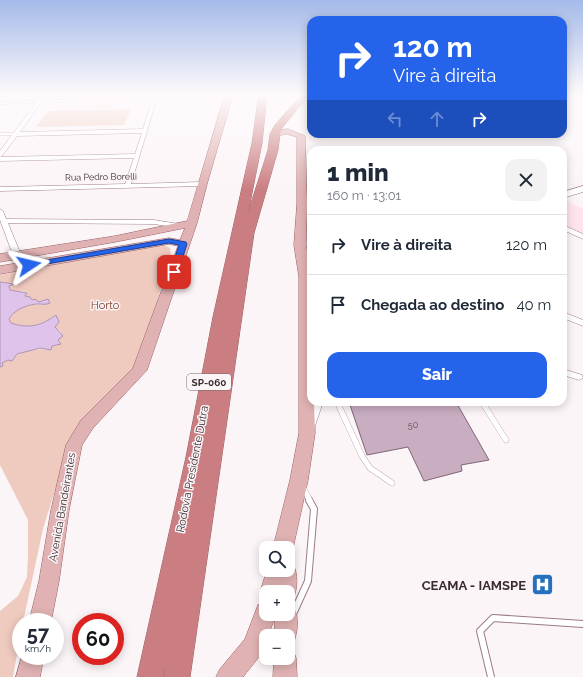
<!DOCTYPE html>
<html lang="pt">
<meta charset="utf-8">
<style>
body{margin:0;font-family:Raleway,sans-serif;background:#f2f2f3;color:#1f2937;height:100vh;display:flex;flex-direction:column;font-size:15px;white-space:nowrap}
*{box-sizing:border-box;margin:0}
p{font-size:13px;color:#747a83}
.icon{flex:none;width:22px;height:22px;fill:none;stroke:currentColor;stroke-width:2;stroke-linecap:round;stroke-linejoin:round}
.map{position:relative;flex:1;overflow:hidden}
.drawer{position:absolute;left:307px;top:146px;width:260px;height:260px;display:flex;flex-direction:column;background:#fff;border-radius:12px;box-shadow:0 2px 10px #0003}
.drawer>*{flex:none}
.guide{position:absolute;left:307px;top:16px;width:260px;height:122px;border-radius:12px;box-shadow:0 2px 10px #0003;background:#2563eb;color:#fff;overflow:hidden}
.controls{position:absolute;left:259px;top:541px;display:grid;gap:8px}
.controls a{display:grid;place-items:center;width:36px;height:36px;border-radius:8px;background:#fff;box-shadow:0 2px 10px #0003;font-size:20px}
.speed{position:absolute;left:12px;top:613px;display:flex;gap:8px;font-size:20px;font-weight:700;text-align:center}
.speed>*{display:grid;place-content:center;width:52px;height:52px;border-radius:50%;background:#fff;box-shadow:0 2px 10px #0003;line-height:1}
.speed small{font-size:10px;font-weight:400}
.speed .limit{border:6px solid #d22;background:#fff;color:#111}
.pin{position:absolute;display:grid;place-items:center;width:34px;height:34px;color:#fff;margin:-17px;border-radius:8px;box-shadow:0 2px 6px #0006}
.me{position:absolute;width:44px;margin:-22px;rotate:80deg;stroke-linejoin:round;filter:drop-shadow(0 0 3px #0008)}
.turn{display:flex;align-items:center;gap:14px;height:84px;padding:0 20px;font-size:18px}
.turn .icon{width:52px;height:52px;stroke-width:2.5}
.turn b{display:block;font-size:28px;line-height:34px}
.lanes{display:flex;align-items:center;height:38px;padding:0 20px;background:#0003;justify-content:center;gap:20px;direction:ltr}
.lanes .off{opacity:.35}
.round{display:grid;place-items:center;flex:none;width:42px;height:42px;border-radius:12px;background:#f2f2f3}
.headline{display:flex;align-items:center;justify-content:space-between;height:68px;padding:0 20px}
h1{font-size:24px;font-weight:800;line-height:30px}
.button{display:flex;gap:8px;margin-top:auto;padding:8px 20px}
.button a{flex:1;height:46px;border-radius:12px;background:#2563eb;color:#fff;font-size:16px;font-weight:800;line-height:46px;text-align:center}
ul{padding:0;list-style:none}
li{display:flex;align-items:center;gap:12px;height:60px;padding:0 20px;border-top:1px solid #e0e1e3}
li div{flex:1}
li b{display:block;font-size:15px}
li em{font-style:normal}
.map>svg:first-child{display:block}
</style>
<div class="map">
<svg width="583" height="677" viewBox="0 0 583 677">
<rect width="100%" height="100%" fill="#fcf5f7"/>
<path fill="#ffe4ec" d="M116 101 113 108 81 109 85 102Z
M563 200H565L583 209V234L563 224Z"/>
<path fill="#efcabf" d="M131 109 124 125 36 127 48 111Z
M164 245 170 248 171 255 137 368 68 448 43 529 23 622H21V631L13 677H0V611L18 596 27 577 28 556V520L0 465V367L3 366 2 363C20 353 29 347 51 350L52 346 61 343 58 340 61 332 55 327 56 315C41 326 29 329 11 323L9 318C14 307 33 303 44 305 38 301 31 300 25 296L27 292 10 290 9 286 13 284 0 282V275L152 246Z"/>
<path fill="#dfc3eb" stroke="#ad95b3" d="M0 282 14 284 9 286 10 290 27 293 25 296 30 297 32 300 35 299 39 302 48 299 50 303C45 305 43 304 38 304 29 304 13 310 9 319L11 323C29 329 41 326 56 315L59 322 55 327 63 336 58 340 61 344 52 346 51 350 40 348 17 354 12 361 8 360 2 363 3 366 0 367Z"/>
<path fill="#c9adc1" stroke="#7f6578" d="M349 402H456L489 460 461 465 462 471 424 481 408 447 367 455Z"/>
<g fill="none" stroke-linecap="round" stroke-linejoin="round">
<defs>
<path id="service-far2" d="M199 95 203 98H228
M0 134H16"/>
<path id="service-far1" d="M339 402V406L362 456 370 468 392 483
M482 402 506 440
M303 487 310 501"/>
<path id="service" d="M293 614 308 581 314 509 309 500
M491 677 480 631 493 618 583 624"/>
<path id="minor" d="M43 95H47L43 100 153 98 154 95H158L131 184 202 182 205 184 202 186 0 191V187L125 184 134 158 0 161V157L135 154 142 133 17 136 2 156 0 157V151L36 103 0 104V102L38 101ZM152 100 143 129 20 132 41 103Z
M0 209 3 211 6 219 154 220 179 224 182 226 179 228 154 224 8 223 21 255 17 257 13 255 0 220Z
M563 225 583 234V239L563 230Z
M563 312 583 320V326L563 318Z
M563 369 582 375 583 378 579 380 563 375Z"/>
<path id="secondary" d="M583 186V192L563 198V192Z
M311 398V402H323L314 429 309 430 304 429 301 425Z"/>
<path id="primary" d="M225 95H233L207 184 197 223 147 370 93 428 82 445 69 510 59 581 51 622H29L39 581 51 510 66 445 81 420 133 368 178 246 169 244 0 274V266L169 238 180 240 185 228 115 242 0 262V254L115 236 187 221Z
M288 129 305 136 307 204 306 245 311 276V402H314L315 433 308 480 293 548 290 554 288 555V548H273L290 480 299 433V277L294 245 297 204V137L287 134 275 136 271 134 272 132Z
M288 562 293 564C298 574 298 588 293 599L288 601V592H266V600L264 599 260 592 267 570H288Z
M266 602V614H288V605L294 607C299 618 298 632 293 644L288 646V636H274L275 617 268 636H266C266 652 252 665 243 677H216L220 669 245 639 258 605Z
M288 648 293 650 296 658 297 677H273L274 658H288Z
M22 656H44L40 677H16Z"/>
<path id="motorway" d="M259 95H267L262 143 248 213 268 150 270 134 275 125 301 95 308 96 282 128 280 134 278 150 254 233 190 677H164L165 667 163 677H137L186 457 213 317 252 143Z"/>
</defs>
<use href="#service-far2" stroke="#9b7b85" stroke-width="3"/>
<use href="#service-far1" stroke="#9b7b85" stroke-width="6"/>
<use href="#service" stroke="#9b7b85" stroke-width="8"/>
<use href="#minor" stroke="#9b7b85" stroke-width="1"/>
<use href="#secondary" stroke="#9b7b85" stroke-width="1"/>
<use href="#primary" stroke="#986165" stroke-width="1"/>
<use href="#motorway" stroke="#986165" stroke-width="1"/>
<use href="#service-far2" stroke="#fff" stroke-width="2.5"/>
<use href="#service-far1" stroke="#fff" stroke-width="5.5"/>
<use href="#service" stroke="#fff" stroke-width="6"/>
<use href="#minor" fill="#fff" fill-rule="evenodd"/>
<use href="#secondary" fill="#fff" fill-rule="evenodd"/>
<use href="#primary" fill="#e0b2b3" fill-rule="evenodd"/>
<use href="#motorway" fill="#cb7e81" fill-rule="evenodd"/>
</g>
<linearGradient id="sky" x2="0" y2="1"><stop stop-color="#a4bae9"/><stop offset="0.5" stop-color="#fefafb"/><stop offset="1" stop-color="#fefafb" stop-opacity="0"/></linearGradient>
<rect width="583" height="190" fill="url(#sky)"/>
<path fill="#2563eb" stroke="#184099" d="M169 239 186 242 187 244 178 272 174 274 170 272 179 245 169 243 29 267 25 265 29 263Z"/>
<defs>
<symbol id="hospital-square" viewBox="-11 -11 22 22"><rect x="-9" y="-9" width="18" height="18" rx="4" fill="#2670c0" stroke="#fcf5f7"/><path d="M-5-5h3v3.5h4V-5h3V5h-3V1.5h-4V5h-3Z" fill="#fff"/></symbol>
</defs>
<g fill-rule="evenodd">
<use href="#hospital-square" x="530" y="572" width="25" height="25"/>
</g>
<g text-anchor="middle" stroke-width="3" stroke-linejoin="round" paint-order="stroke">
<g font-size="9" fill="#392b30" stroke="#fcf5f7">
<text transform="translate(101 177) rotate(-1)" y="3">Rua Pedro Borelli</text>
</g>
<g font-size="9" fill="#5d4c54">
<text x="413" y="428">50</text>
</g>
<rect fill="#fcf5f7" stroke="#74686c" stroke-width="1" x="187" y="374" width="44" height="16" rx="3"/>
<g font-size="10" font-weight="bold" fill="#392b30">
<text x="209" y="386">SP-060</text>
</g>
<g font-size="11" fill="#7e402c" stroke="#fcf5f7">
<text x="105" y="309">Horto</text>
</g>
<g font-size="11" fill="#392b30" stroke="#fcf5f7">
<text transform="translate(192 469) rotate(-79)" y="4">Rodovia Presidente Dutra</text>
<text transform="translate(62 507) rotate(-80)" y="4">Avenida Bandeirantes</text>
</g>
<g font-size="13" font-weight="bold" fill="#392b30" stroke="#fcf5f7" text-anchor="end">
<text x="526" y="590">CEAMA - IAMSPE</text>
</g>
</g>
</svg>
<div class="controls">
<a><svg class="icon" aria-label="search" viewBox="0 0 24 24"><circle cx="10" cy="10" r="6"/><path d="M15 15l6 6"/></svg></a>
<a>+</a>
<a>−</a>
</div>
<div class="speed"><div>57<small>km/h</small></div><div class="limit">60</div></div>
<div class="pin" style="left:174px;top:272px;background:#d93025"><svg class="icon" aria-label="arrive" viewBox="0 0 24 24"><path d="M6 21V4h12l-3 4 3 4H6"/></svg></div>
<svg class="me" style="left:29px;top:265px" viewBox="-20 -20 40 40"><path d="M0-17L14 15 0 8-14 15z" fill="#2563eb" stroke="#fff" stroke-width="4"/></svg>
<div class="guide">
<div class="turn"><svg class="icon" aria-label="right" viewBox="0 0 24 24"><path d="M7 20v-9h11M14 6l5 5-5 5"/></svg><div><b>120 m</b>Vire à direita</div></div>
<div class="lanes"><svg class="icon off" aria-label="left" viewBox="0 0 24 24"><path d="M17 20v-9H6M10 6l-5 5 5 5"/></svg><svg class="icon off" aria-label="ahead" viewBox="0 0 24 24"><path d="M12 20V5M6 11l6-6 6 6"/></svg><svg class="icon" aria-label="right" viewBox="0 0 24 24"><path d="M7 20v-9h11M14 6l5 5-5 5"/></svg></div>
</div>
<section class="drawer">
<div class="headline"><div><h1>1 min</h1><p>160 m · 13:01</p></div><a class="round"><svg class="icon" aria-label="close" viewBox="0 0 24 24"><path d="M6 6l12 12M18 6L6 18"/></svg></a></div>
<ul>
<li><svg class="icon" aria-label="right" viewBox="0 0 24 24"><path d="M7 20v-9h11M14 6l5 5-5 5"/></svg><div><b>Vire à direita</b></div><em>120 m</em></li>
<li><svg class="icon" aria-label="arrive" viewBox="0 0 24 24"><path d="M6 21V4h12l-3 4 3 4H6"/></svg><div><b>Chegada ao destino</b></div><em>40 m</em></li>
</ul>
<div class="button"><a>Sair</a></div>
</section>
</div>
